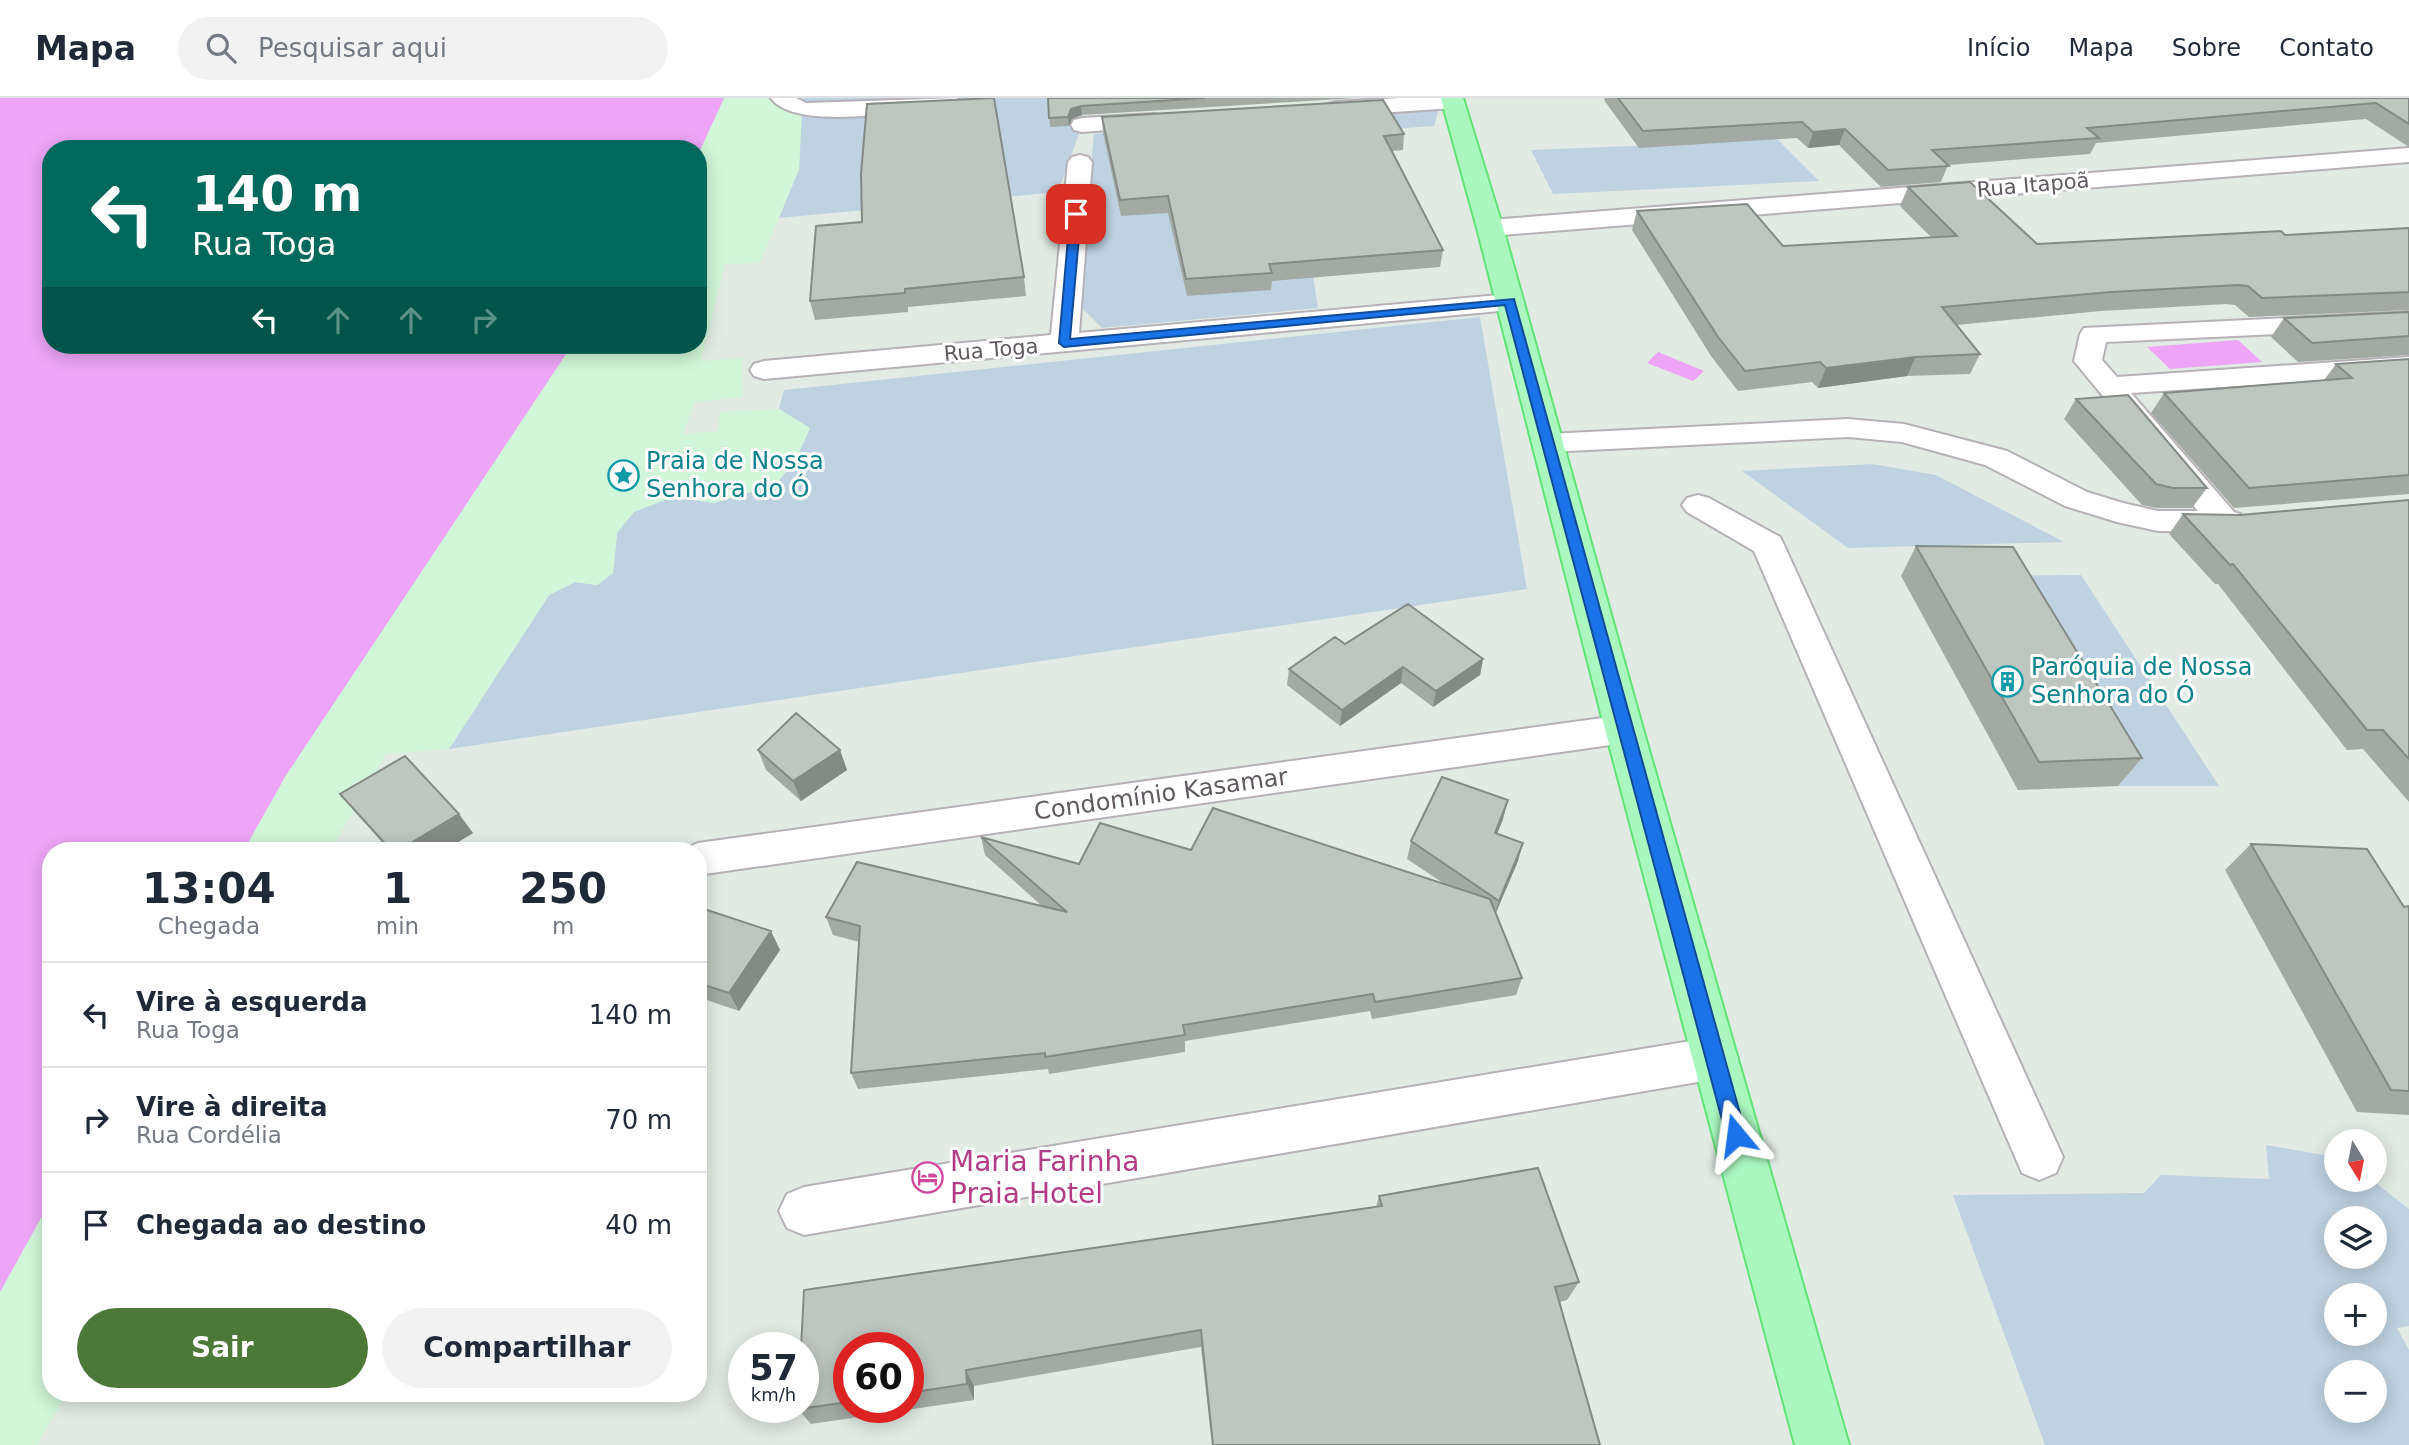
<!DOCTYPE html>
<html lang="pt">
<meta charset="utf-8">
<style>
body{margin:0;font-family:"DejaVu Sans",sans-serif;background:#f2f2f3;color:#1f2937;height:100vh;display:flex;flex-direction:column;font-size:26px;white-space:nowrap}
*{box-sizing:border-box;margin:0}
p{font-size:23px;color:#747a83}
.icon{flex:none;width:38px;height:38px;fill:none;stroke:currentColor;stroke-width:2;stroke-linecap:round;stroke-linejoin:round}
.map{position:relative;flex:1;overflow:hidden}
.sheet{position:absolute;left:42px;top:744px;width:665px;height:560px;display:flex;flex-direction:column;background:#fff;border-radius:28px;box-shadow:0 4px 18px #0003}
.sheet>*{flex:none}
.banner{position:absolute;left:42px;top:42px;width:665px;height:214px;border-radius:28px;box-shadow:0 4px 18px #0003;background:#00695c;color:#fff;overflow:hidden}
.needle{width:46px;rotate:170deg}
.tools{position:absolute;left:2324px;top:1031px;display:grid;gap:14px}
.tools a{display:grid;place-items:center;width:63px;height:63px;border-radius:50%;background:#fff;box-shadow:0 4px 18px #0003;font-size:35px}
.speed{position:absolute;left:728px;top:1234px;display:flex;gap:14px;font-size:35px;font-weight:700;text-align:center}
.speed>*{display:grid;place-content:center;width:91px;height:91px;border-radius:50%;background:#fff;box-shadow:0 4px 18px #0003;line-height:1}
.speed small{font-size:18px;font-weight:400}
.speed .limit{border:10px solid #d22;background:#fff;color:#111}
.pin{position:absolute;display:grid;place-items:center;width:60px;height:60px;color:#fff;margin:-30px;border-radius:14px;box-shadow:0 4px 10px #0006}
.me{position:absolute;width:77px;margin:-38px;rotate:344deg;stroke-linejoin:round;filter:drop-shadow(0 0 5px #0008)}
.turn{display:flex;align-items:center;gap:24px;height:147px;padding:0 35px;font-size:32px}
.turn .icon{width:91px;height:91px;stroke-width:2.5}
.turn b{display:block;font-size:49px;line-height:60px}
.lanes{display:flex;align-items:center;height:66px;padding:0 35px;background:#0003;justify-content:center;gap:35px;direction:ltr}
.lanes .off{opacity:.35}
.eta{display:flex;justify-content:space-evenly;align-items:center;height:119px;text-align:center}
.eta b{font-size:42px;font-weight:700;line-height:49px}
.action{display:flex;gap:14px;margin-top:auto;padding:14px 35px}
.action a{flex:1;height:80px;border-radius:42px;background:#4c7838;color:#fff;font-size:28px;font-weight:700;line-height:80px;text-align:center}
.action a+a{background:#f2f2f3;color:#1f2937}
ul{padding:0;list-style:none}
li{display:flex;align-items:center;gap:21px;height:105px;padding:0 35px;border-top:2px solid #e0e1e3}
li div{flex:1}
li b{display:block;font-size:26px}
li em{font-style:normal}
header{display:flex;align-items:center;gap:42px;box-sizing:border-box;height:98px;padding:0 35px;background:#fff;border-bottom:2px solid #e0e1e3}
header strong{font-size:33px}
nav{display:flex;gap:38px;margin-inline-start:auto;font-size:24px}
.search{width:490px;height:63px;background:#f2f2f3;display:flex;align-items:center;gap:18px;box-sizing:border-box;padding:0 24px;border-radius:38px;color:#747a83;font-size:26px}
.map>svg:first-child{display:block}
</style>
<header>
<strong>Mapa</strong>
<div class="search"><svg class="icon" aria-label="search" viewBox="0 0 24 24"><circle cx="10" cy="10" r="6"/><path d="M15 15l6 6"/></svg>Pesquisar aqui</div>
<nav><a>Início</a><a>Mapa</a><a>Sobre</a><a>Contato</a></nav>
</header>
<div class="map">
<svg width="2409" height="1347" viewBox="0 0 2409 1347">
<rect width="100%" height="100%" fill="#e1ebe3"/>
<path fill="#bfd2e1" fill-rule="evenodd" d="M801 0H1115L1077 15 1082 27 1058 94 779 120 799 71Z
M1440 8 1434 28 1291 38 1318 210 1102 230 1082 210 1085 130 1094 36Z
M1771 35 1819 83 1553 96 1531 52 1708 45Z
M1480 219 1527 491 449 651 549 497 575 484 597 487 613 475 617 435 623 410 673 399 714 405 809 330 779 311 784 292Z
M1872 366 1936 377 2064 444 1848 450 1742 373Z
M2081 477 2219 688H2118L1996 478Z
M2266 1047 2336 1059V1082H2372L2409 1111V1228L2397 1230 2409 1252V1347H2045L1953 1097 2144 1095 2161 1077 2269 1081ZM2375 1120V1158H2336V1120ZM2375 1197V1236H2336V1197ZM2336 1274H2375V1312H2336Z"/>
<path fill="#d1f6d9" d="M720 0H803L799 71 760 165 725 166 701 263 742 260 743 299 695 304 683 336 718 333 720 314 779 311 810 330 796 362 775 387 714 405 673 399 634 414 617 435 613 475 597 487 575 484 549 497 449 651 386 656 331 752H230L539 247H698V51Z
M51 1086V1295H67L37 1347H0V1167Z"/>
<path fill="#eea5f7" d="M0 0H724L698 57V51H51V247H572L285 679 244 752H51V1102L0 1194Z
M2238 242 2262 264 2170 271 2147 249Z
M1658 254 1704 273 1693 283 1647 265Z"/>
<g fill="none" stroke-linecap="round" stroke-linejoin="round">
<defs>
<path id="minor" d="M771 0H796L806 5 958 0 955 5 947 7C909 13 795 34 771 0Z
M1400 0H1462L1464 3 1461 8 1453 10 1336 18 1328 16 1325 11 1328 6 1336 4Z
M1154 16 1162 18 1165 23 1162 28 1082 34 1074 32 1071 27 1074 22 1082 20Z
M2409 50V64L1490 138 1481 135 1477 130 1481 125 1490 122Z
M1080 57 1088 59 1092 64 1079 235 1510 196 1520 198 1524 204 1520 210 1510 212 764 281 754 278 750 272 754 266 764 263 1051 237 1068 64 1072 59Z
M2409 214V230L2106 244 2102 262 2117 279 2409 259V277L2131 295 2234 414 2240 416 2245 423 2240 430 2225 434 2158 433 2117 424 2065 408 1985 367 1902 344 1848 339 1548 354 1537 352 1533 345 1537 338 1548 336 1848 321 1904 326 2007 353 2087 394 2123 405 2158 413H2198L2074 263 2080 236 2084 230Z
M1698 397 1709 400 1780 439 1784 447 2063 1059 2056 1075 2039 1082 2022 1075 1754 453 1687 414 1682 407 1687 400Z
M1624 617 1637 621 1643 631 1637 641 1624 645 698 777V752H682L698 745Z
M1715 939 1731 945 1738 960 1731 975 1715 981 804 1137 787 1130 779 1113 787 1096 804 1089Z"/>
<path id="major" d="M1441 0H1463L1503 130 1643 631 1849 1347H1795L1605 631 1477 130Z"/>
</defs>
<use href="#minor" stroke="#b7b1b7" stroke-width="4"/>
<use href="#major" stroke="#61e477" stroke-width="4"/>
<use href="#minor" fill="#fff" fill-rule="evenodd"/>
<use href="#major" fill="#aaf7c0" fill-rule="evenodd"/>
</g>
<path fill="#a3aaa4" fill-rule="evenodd" d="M1048 0H1356L1082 17 1072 21 1069 28 1050 29Z
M1605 0H2409V49L2366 21 2096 45 2090 56 1948 67 1941 84 1881 89 1839 47 1808 50 1797 40 1639 50 1604 2Z
M1102 19 1404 36 1403 52 1392 53 1443 152 1440 169 1272 183 1271 192 1187 198 1168 115 1121 118 1103 35Z
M1908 89 2037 146 2285 137 2409 130V212L2249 219 2235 207 2226 206 2101 213 1956 227 1980 256 1970 276 1907 278 1818 290 1812 284 1738 293 1711 258 1632 132 1637 113 1783 148 1931 139 1900 108Z
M862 124 1024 179 1026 198 908 209V214L815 222 810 203Z
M2409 214V257L2298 264 2271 239 2284 220Z
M2409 261V396L2234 410 2151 315 2164 295 2324 282 2336 266Z
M2076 301 2207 390 2192 410H2158L2142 407 2064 321Z
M2409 402V704L2363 651 2347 652 2218 486H2215L2169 436 2183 416 2240 417Z
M1916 448 2142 660 2118 688 2018 692 1901 478Z
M1345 546 1483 561 1480 577 1433 609 1401 585 1340 628 1287 587 1289 571Z
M758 652H840L847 672 801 703 766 672Z
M340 696 473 735 445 752H389L356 715Z
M1503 721 1497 736 1518 763 1496 815 1522 880 1516 897 1372 921 1370 913 1185 943V954L1049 976 1048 971 858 991 851 975 859 844 833 837 826 819 1042 808 985 757 981 739 1079 766 1191 752 1443 785 1407 761 1411 743Z
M2251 746 2404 809 2409 808V1017L2357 1014 2225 772Z
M698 809 780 852 739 913 698 899Z
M1538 1070 1579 1184 1567 1202 1560 1204 1600 1347H1212L1201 1249 974 1288V1302L811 1326 798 1311V1309H803V1250H801L804 1192 1376 1109 1379 1098ZM849 1250H908V1309H849Z"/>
<path fill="#848b86" d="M1081 8 1082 17 1072 21 1069 28 1068 19 1071 11Z
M1845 31 1839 47 1808 50 1813 34Z
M1916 259 1907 278 1818 290 1826 270Z
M1483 561 1480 577 1433 609 1436 593Z
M1403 569 1401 585 1340 628 1342 612Z
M840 652 847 672 801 703 793 683Z
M1508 702 1503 721 1490 753 1495 735Z
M459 716 473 735 445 752H399Z
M1523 745 1518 763 1493 821 1499 803Z
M771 833 780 852 739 913 729 895Z
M966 1272 974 1288V1302L967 1286Z"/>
<path fill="#bdc6bf" stroke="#848b86" stroke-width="2" d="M994 0 1024 179 905 191V195L810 203 816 128 862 124 861 76 867 6Z
M1048 0H1205L1081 8 1071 11 1068 19 1049 20Z
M1618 0H2409V26L2376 5 2087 30 2099 40 1932 52 1949 68 1888 72 1845 31 1813 34 1802 24 1643 33Z
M1383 2 1404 36 1384 38 1443 152 1269 166 1272 175 1186 181 1168 98 1120 102 1102 19Z
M1970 84 2037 146 2281 133 2285 137 2409 130V194L2262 200 2248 188 2238 187 2111 194 1942 209 1980 256 1916 259 1826 270 1820 264 1745 273 1718 239 1637 113 1747 106 1783 148 1957 138 1908 89Z
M2409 214V238L2312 245 2284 220Z
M2409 261V377L2249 390 2164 295 2352 280 2336 266Z
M2128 297 2207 390H2173L2156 386 2076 301Z
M2409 402V661L2383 632H2367L2233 466 2230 467 2183 416 2240 417Z
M1916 448 2013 449 2142 660 2039 664Z
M1408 506 1483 561 1436 593 1403 569 1342 612 1289 571 1335 539 1345 546Z
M796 615 840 652 793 683 758 652Z
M405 658 459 716 399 752H391L340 696Z
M1442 679 1508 702 1495 735 1523 745 1499 803 1411 743Z
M1213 710 1490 801 1522 880 1375 904 1373 896 1183 927 1185 937 1045 959V955L851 975 860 828 826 819 857 764 1067 814 981 739 1079 766 1100 725 1191 752Z
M2251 746 2367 751 2404 809 2409 808V993L2391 992Z
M698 809 771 833 729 895 698 885Z
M1538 1070 1579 1184 1555 1189 1600 1347H1213L1201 1232 966 1272 967 1286 908 1295V1250H849V1304L798 1311V1309H803V1250H801L804 1192 1382 1108 1379 1098Z"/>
<path fill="#1a73e8" stroke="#114b97" stroke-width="2" d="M1076 113 1081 116 1070 241 1514 201 1746 1037 1743 1044 1736 1046 1729 1044 1726 1037 1505 207 1064 249 1059 245 1070 116Z"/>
<defs>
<symbol id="sight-ring" viewBox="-11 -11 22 22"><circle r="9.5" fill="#fff" stroke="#0f9aa8" stroke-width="1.5"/><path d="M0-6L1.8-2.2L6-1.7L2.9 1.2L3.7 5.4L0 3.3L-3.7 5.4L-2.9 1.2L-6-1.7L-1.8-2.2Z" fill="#0f9aa8"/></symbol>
<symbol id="building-ring" viewBox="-11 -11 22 22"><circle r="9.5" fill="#fff" stroke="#0f9aa8" stroke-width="1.5"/><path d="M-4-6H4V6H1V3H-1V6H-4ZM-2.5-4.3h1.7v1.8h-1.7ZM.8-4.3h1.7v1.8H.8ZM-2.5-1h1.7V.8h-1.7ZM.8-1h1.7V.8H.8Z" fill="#0f9aa8"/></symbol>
<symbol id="hotel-ring" viewBox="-11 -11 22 22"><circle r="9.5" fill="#fff" stroke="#d1479c" stroke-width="1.5"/><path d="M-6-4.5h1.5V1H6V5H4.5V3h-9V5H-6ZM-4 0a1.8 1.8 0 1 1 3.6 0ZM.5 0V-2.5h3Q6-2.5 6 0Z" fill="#d1479c"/></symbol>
</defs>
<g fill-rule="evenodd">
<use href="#sight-ring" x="606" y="360" width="35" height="35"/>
<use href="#building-ring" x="1990" y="566" width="35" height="35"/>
<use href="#hotel-ring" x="910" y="1062" width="35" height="35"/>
</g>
<g text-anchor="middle" stroke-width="6" stroke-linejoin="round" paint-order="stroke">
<g font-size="21" fill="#605960" stroke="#fff">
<text transform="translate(2033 87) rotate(-5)" y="7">Rua Itapoã</text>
<text transform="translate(991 252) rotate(-5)" y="7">Rua Toga</text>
</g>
<g font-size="24" fill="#0d838f" stroke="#fff" text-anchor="start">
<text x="646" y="371">Praia de Nossa<tspan x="646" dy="28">Senhora do Ó</tspan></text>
<text x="2031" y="577">Paróquia de Nossa<tspan x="2031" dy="28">Senhora do Ó</tspan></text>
</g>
<g font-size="24" fill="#605960" stroke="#fff">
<text transform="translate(1161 696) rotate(-8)" y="8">Condomínio Kasamar</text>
</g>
<g font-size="28" fill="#b23c85" stroke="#fff" text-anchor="start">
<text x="950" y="1073">Maria Farinha<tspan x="950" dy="32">Praia Hotel</tspan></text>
</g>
</g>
</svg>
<div class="tools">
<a><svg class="needle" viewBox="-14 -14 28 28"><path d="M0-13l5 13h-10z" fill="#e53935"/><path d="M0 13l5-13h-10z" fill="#747a83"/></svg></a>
<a><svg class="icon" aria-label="layers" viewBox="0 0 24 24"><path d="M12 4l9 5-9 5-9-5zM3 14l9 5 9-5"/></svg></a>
<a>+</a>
<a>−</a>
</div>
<div class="speed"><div>57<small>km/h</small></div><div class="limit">60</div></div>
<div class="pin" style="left:1076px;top:116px;background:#d93025"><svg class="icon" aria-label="arrive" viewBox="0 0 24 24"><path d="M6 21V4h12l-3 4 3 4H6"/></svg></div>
<svg class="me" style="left:1736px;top:1037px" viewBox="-20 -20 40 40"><path d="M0-17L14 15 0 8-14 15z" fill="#1a73e8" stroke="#fff" stroke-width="4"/></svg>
<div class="banner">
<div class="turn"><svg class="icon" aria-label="left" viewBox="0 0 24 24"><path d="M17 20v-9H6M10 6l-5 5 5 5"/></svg><div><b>140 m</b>Rua Toga</div></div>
<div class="lanes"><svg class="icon" aria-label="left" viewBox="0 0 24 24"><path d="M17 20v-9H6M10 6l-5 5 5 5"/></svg><svg class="icon off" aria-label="ahead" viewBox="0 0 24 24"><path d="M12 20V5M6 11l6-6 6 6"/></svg><svg class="icon off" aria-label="ahead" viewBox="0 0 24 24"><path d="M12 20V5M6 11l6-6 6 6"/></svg><svg class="icon off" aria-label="right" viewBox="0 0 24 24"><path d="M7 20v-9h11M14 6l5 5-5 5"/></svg></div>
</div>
<section class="sheet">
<div class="eta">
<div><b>13:04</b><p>Chegada</p></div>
<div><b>1</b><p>min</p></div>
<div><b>250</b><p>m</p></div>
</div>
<ul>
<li><svg class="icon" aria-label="left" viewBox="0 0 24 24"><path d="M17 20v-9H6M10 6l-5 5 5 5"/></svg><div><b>Vire à esquerda</b><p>Rua Toga</p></div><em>140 m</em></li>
<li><svg class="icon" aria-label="right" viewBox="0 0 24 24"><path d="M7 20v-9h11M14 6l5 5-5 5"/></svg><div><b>Vire à direita</b><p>Rua Cordélia</p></div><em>70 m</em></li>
<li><svg class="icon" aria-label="arrive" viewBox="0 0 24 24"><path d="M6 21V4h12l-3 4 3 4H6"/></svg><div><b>Chegada ao destino</b></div><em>40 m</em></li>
</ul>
<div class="action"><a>Sair</a><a>Compartilhar</a></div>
</section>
</div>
